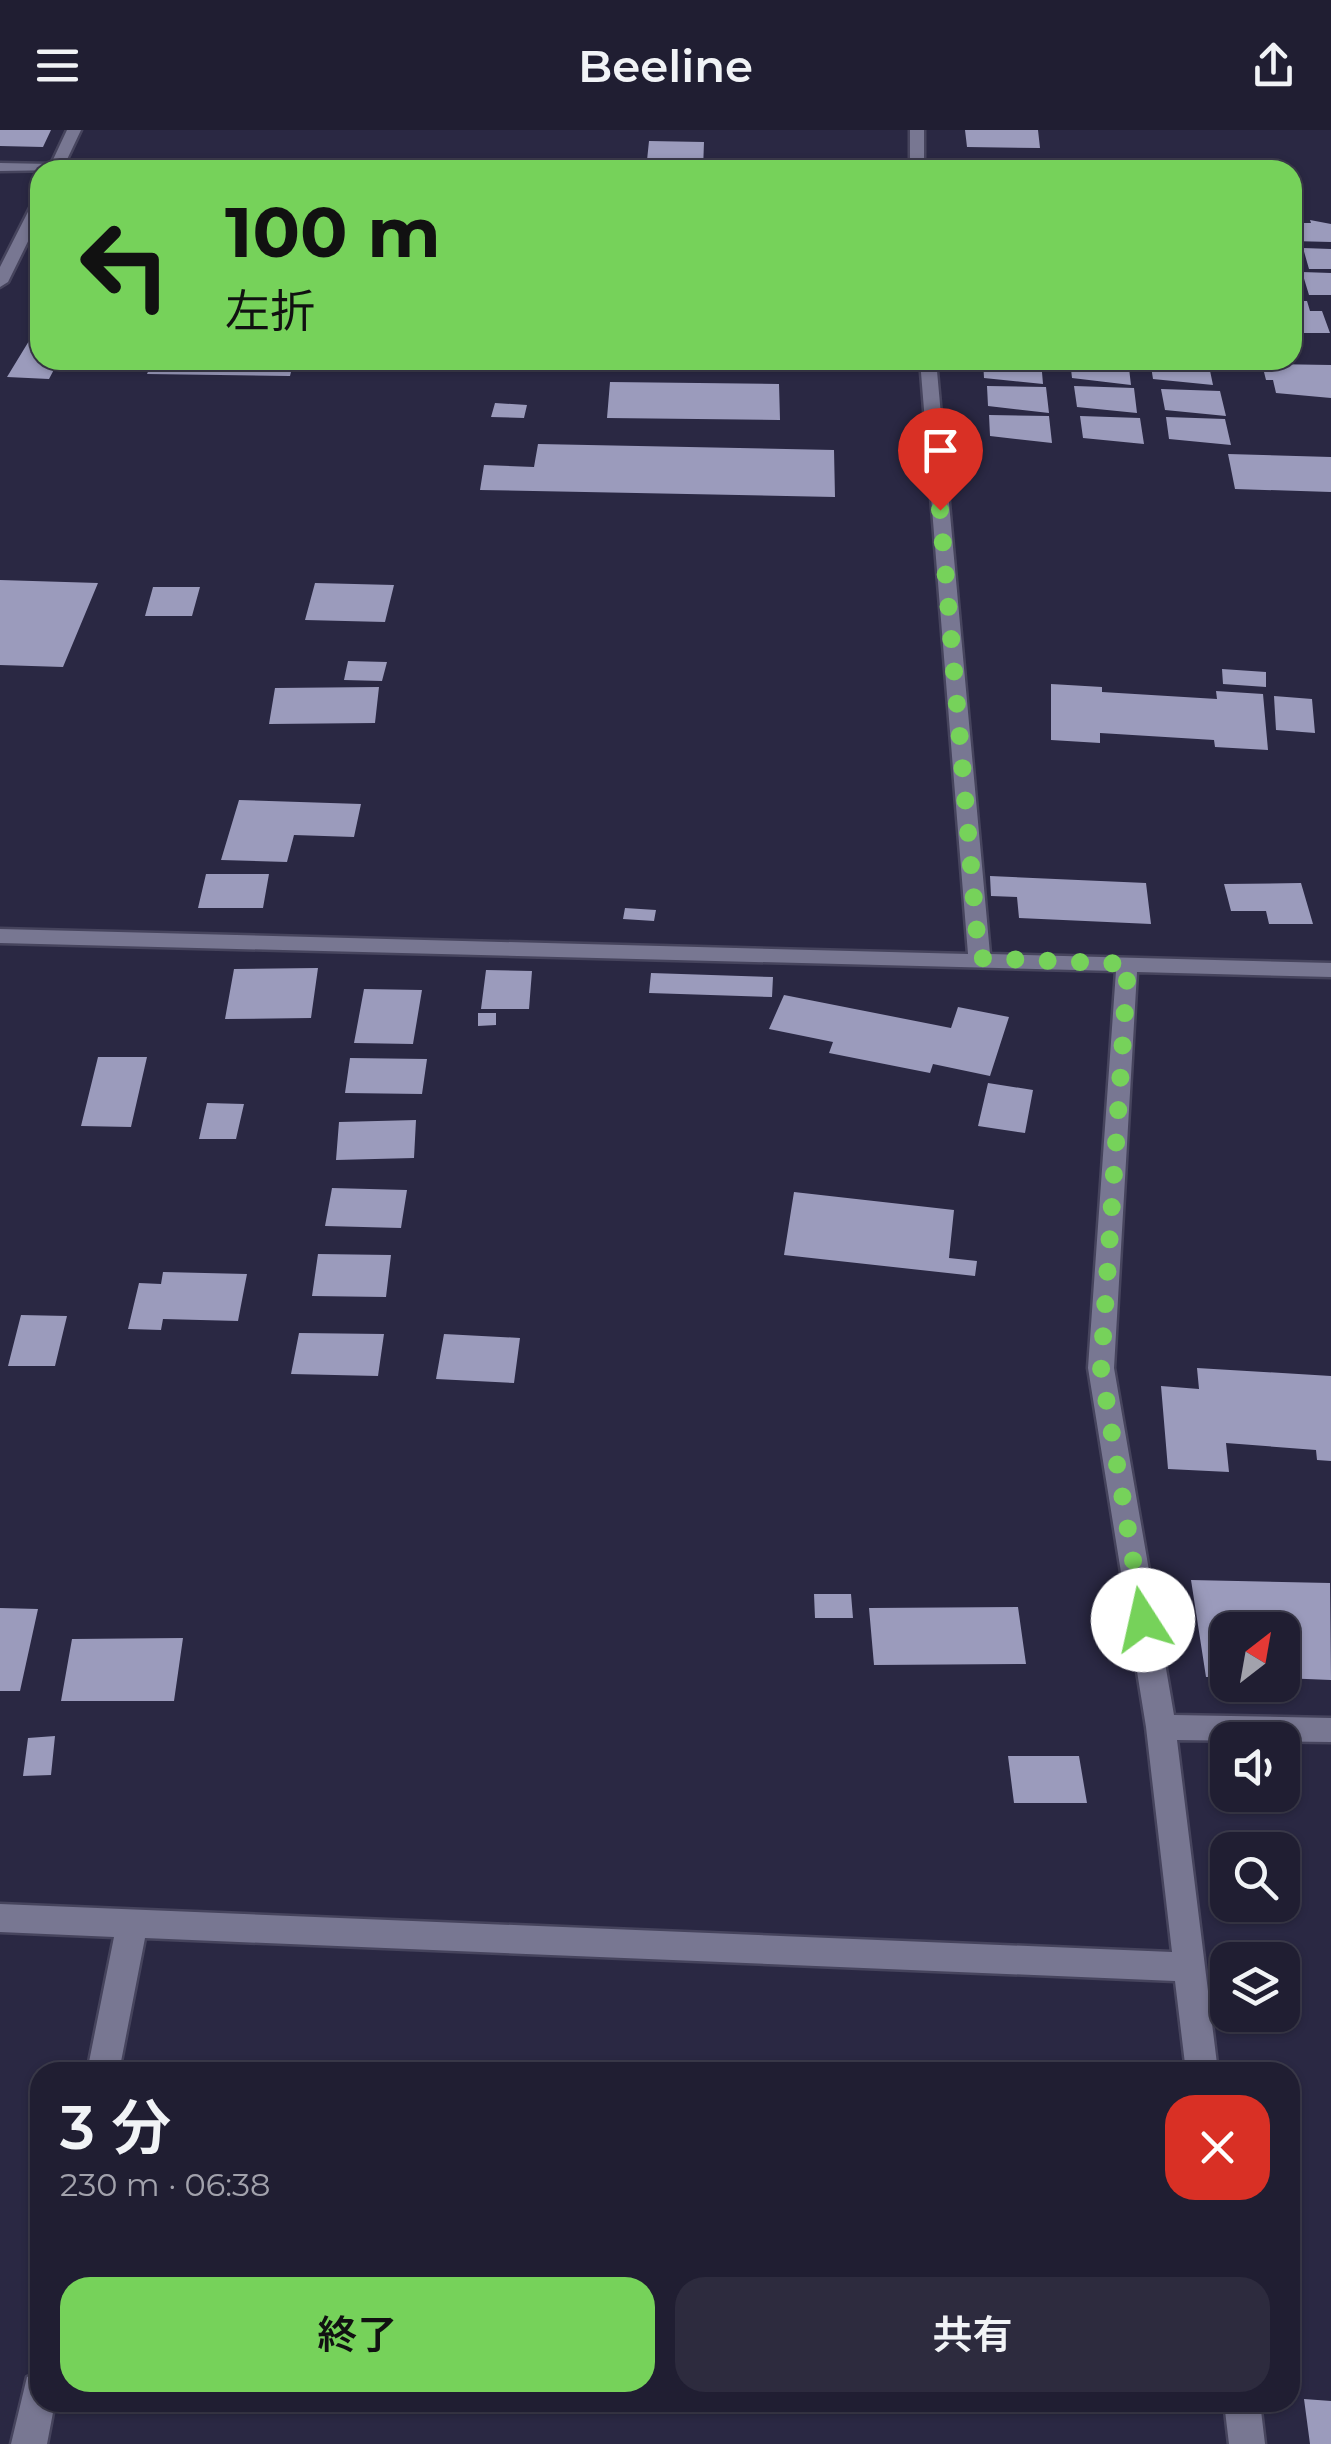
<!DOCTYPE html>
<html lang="ja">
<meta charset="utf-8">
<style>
body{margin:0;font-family:Montserrat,"Noto Sans JP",sans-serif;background:#2d2b3e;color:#f1f3f6;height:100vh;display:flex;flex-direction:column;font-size:38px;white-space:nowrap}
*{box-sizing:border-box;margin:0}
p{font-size:32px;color:#a2a2ac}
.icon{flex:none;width:55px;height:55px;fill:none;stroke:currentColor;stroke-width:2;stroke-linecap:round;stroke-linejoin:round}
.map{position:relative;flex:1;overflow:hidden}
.details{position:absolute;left:30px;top:1932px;width:1270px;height:350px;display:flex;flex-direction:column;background:#201e32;border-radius:30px;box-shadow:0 2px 8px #0004,0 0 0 2px #3d3c4d}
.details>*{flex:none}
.hud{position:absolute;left:30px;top:30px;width:1272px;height:210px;border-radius:30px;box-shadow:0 2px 8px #0004,0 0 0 2px #3d3c4d;background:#76d25a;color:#111;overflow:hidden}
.needle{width:65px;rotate:31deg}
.buttons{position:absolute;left:1210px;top:1482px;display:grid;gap:20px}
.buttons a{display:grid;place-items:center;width:90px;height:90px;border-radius:20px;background:#201e32;box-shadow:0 2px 8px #0004,0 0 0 2px #3d3c4d;font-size:50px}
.pin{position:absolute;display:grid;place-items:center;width:85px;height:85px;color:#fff;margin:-102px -42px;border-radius:50% 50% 50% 0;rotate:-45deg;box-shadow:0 0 10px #0007}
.pin .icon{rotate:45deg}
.me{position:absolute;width:110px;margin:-55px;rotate:350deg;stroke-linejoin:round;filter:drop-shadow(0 0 8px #0008)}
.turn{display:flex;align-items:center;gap:35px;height:210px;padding:0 30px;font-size:45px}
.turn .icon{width:130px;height:130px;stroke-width:2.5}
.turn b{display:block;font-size:70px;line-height:85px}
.round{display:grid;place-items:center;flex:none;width:105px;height:105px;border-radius:30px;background:#2d2b3e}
.headline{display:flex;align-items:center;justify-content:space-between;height:170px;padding:0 30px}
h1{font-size:60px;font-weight:600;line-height:75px}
.primary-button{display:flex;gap:20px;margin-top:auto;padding:20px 30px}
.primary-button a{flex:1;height:115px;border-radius:30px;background:#76d25a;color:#111;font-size:40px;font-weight:600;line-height:115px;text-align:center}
.primary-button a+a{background:#2d2b3e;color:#f1f3f6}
header{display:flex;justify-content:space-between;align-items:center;height:130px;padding:0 30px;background:#201e32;font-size:45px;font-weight:600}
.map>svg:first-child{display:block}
</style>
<header><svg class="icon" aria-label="menu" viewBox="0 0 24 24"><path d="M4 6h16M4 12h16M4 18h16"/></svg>Beeline<svg class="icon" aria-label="share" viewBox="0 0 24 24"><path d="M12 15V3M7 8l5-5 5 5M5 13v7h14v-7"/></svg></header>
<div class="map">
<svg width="1331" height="2314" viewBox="0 0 1331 2314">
<rect width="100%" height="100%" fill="#2a2843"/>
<path fill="#9b9bbc" d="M0 0H51L43 17 0 16Z
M965 0H1038L1040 18 967 17Z
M649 11 704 12 703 40H646Z
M1197 30H1251L1255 40H1199Z
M532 35H584L583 40H531Z
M1310 90 1331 94V112L1292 111V93H1311Z
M1303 118 1331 119V139H1309Z
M1302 142 1331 143V165H1309Z
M1292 171H1307L1310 181H1322L1330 203H1292Z
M32 206H40V230H59L49 249 7 247Z
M153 230H294L290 246 147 244Z
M983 230H1041L1043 254 984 248Z
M1070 230H1128L1131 255 1072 248Z
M1150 230 1208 231 1213 255 1153 249Z
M1262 234 1331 235V268L1276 263 1273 250H1266Z
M610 252 779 254 780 290 607 288Z
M987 256 1046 257 1049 283 988 276Z
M1074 256 1134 258 1137 283 1077 277Z
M1161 259 1220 261 1226 286 1165 280Z
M495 273 527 275 524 288 491 287Z
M989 285 1049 286 1052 313 990 306Z
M1080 286 1140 288 1144 314 1083 308Z
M1166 287 1225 289 1231 315 1169 309Z
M538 314 834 320 835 367 480 360 484 335 534 337Z
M1228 324 1331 327V362L1235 359Z
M0 450 98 453 63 537 0 535Z
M315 453 394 455 385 492 305 490Z
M153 457H200L192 486H145Z
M348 531 387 532 382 551 344 550Z
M1222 539 1266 542V557L1223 554Z
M1051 554 1102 557V562L1217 569 1216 561 1263 564 1268 620 1215 617 1214 610 1100 603V613L1051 610Z
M379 557 375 593 269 594 275 558Z
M1274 566 1312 569 1315 603 1276 600Z
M239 670 361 674 354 707 294 705 287 732 221 730Z
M206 744H269L263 778H198Z
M990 746 1146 753 1151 794 1019 788 1017 767 991 766Z
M1301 753 1313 794H1269L1266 781H1231L1224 754Z
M625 778 656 780 654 791 623 789Z
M318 838 311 888 225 889 234 839Z
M486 840 532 841 529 879H481Z
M651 843 773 847 772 867 649 863Z
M364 859 422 860 413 914 354 913Z
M784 865 951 898 958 877 1009 887 990 946 933 934 930 943 829 923 833 912 769 899Z
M478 883H496V895L478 896Z
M98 927H147L131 997 81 996Z
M350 928 427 929 422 964 345 963Z
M988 953 1033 960 1025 1003 978 996Z
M207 973 244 974 236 1009H199Z
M416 990 414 1028 336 1030 339 992Z
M332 1058 407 1060 401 1098 325 1096Z
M794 1062 954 1080 949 1128 977 1131 975 1146 784 1125Z
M318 1124 391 1125 386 1167 312 1166Z
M163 1142 247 1144 238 1191 163 1189 161 1200 128 1199 139 1153 161 1154Z
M21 1185 67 1186 55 1236H8Z
M299 1203 384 1204 378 1246 291 1244Z
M444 1204 520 1208 514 1253 436 1249Z
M1197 1238 1331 1246V1331L1317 1330 1316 1320 1226 1313 1229 1342 1168 1339 1161 1256 1199 1259Z
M1191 1450 1330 1453 1331 1550 1282 1548V1500H1228V1547H1206Z
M814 1464H851L853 1488H815Z
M1018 1477 1026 1534 874 1535 869 1478Z
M0 1478 38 1479 20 1561H0Z
M183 1508 174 1571H61L72 1509Z
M55 1606 51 1645 23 1646 28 1608Z
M1008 1626H1079L1087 1673H1014Z
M1304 2269 1331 2271V2314H1310Z"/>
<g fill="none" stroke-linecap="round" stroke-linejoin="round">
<defs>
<path id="minor" d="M67 0H81L62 40 0 41V33L51 34Z
M910 0H924V40H910Z
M40 68V87L8 152 0 157V137L33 72Z
M920 230H936L990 824 1331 833V847L1137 842 1114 1238 1174 1585 1331 1588V1612L1177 1610 1218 1942H1186L1175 1851 145 1808 119 1942H87L114 1807 0 1802V1774L1172 1822 1146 1597 1088 1238 1116 841 0 813V799L968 824Z
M40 2242V2272H55L47 2314H11L27 2247Z
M1224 2272H1260L1265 2314H1229Z"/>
</defs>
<use href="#minor" stroke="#46445d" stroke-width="5"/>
<use href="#minor" fill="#787792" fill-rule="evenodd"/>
</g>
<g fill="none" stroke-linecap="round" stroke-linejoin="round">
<path stroke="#76d25a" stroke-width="18" stroke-dasharray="0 32.4" d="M940 380 979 828 1128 834 1101 1238 1143 1490"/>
</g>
</svg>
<div class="buttons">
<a><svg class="needle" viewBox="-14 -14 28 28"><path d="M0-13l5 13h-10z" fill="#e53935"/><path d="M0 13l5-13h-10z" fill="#a2a2ac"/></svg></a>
<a><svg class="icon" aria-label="sound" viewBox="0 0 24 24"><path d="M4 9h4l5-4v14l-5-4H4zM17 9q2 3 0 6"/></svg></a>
<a><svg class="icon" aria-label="search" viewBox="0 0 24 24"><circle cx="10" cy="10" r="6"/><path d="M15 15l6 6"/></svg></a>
<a><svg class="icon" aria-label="layers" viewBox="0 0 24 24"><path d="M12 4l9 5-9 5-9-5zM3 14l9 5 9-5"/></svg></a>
</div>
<div class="pin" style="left:940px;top:380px;background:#d93025"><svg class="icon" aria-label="arrive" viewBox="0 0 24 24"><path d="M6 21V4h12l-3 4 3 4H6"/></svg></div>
<svg class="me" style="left:1143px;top:1490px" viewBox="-20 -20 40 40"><circle r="19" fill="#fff"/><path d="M0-13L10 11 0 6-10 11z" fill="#76d25a"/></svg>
<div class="hud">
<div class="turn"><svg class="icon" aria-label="left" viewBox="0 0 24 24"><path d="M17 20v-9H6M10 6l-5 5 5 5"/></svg><div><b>100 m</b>左折</div></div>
</div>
<section class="details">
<div class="headline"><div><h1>3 分</h1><p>230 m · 06:38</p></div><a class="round" style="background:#d93025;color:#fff"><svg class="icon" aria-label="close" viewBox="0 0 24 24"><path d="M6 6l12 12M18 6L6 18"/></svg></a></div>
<div class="primary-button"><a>終了</a><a>共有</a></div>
</section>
</div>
